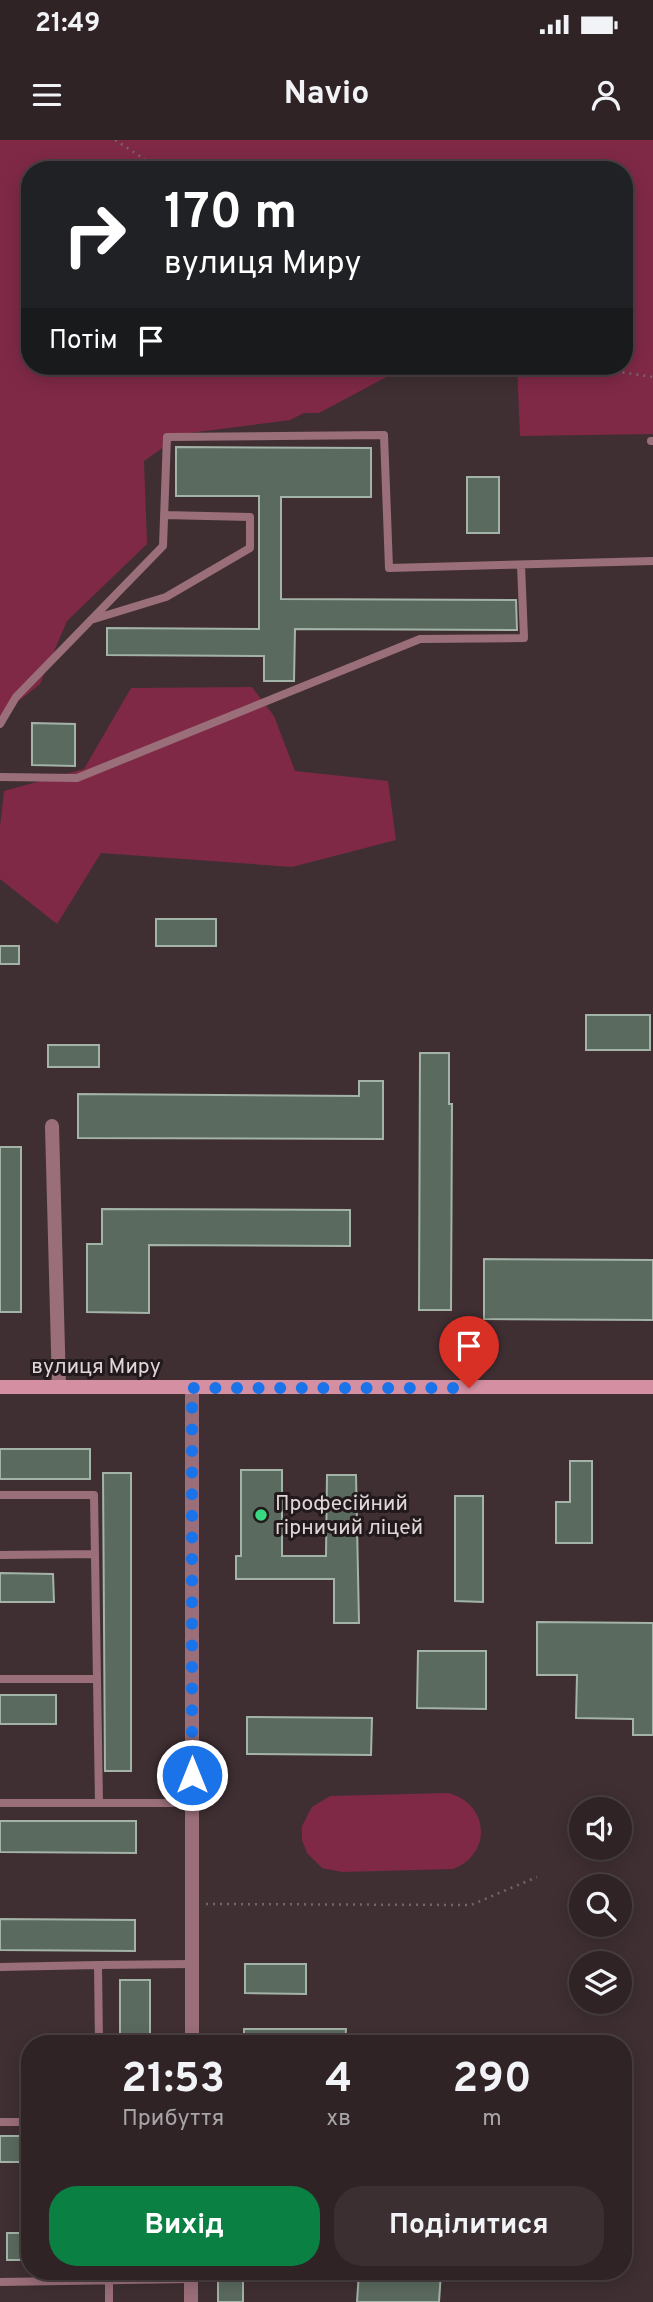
<!DOCTYPE html>
<html lang="uk">
<meta charset="utf-8">
<style>
body{margin:0;font-family:Overpass,sans-serif;background:#3b2f32;color:#f1f3f6;height:100vh;display:flex;flex-direction:column;font-size:26px;white-space:nowrap}
*{box-sizing:border-box;margin:0}
p{font-size:23px;color:#a7a4a7}
.icon{flex:none;width:38px;height:38px;fill:none;stroke:currentColor;stroke-width:2;stroke-linecap:round;stroke-linejoin:round}
.map{position:relative;flex:1;overflow:hidden}
.panel{position:absolute;left:21px;top:1895px;width:611px;height:245px;display:flex;flex-direction:column;background:#2f2326;border-radius:28px;box-shadow:0 4px 18px #0003,0 0 0 2px #4a4043}
.panel>*{flex:none}
.guide{position:absolute;left:21px;top:21px;width:612px;height:214px;border-radius:28px;box-shadow:0 4px 18px #0003,0 0 0 2px #4a4043;background:#202124;color:#fff;overflow:hidden}
.controls{position:absolute;left:569px;top:1657px;display:grid;gap:14px}
.controls a{display:grid;place-items:center;width:63px;height:63px;border-radius:50%;background:#2f2326;box-shadow:0 4px 18px #0003,0 0 0 2px #4a4043;font-size:35px}
.pin{position:absolute;display:grid;place-items:center;width:60px;height:60px;color:#fff;margin:-72px -30px;border-radius:50% 50% 50% 0;rotate:-45deg;box-shadow:0 0 7px #0007}
.pin .icon{rotate:45deg}
.me{position:absolute;width:77px;margin:-38px;rotate:0deg;stroke-linejoin:round;filter:drop-shadow(0 0 5px #0008)}
.turn{display:flex;align-items:center;gap:24px;height:147px;padding:0 28px;font-size:32px}
.turn .icon{width:91px;height:91px;stroke-width:2.5}
.turn b{display:block;font-size:49px;line-height:60px}
.then{display:flex;align-items:center;height:66px;padding:0 28px;background:#0003;gap:14px;font-size:26px}
.eta{display:flex;justify-content:space-evenly;align-items:center;height:119px;text-align:center}
.eta b{font-size:42px;font-weight:700;line-height:49px}
.action{display:flex;gap:14px;margin-top:auto;padding:14px 28px}
.action a{flex:1;height:80px;border-radius:28px;background:#0b8043;color:#fff;font-size:28px;font-weight:700;line-height:80px;text-align:center}
.action a+a{background:#3b2f32;color:#f1f3f6}
.status{display:flex;justify-content:space-between;align-items:center;height:49px;padding:0 35px;background:#2f2326;direction:ltr}
.status svg{height:19px;fill:currentColor}
header{display:flex;justify-content:space-between;align-items:center;height:91px;padding:0 28px;background:#2f2326;font-size:32px;font-weight:700}
.map>svg:first-child{display:block}
</style>
<div class="status"><b>21:49</b><svg viewBox="0 0 49 12"><path d="M0 12V9h3v3zM5 12V6h3v6zM10 12V3h3v9zM15 12V0h3v12zM26 1h20v11H26zM47 4h2v5h-2z"/></svg></div>
<header><svg class="icon" aria-label="menu" viewBox="0 0 24 24"><path d="M4 6h16M4 12h16M4 18h16"/></svg>Navio<svg class="icon" aria-label="person" viewBox="0 0 24 24"><circle cx="12" cy="8" r="4"/><path d="M4 21q1-7 8-7t8 7"/></svg></header>
<div class="map">
<svg width="653" height="2162" viewBox="0 0 653 2162">
<rect width="100%" height="100%" fill="#3f2f33"/>
<path fill="#7f2947" d="M0 0H653V294L520 296 517 226H625V30H30V226H407L319 273H304L290 280 182 294 144 321 147 404 67 481 40 544 0 576Z
M252 547 274 576 295 631 388 641 396 700 292 727 101 713 57 784 0 739V687L4 651 84 629 131 548Z
M448 1653C489 1663 493 1714 453 1729L342 1732 322 1728 307 1713 302 1700V1686L312 1667 330 1656Z"/>
<path fill="#5b6a5f" stroke="#a3b3a7" stroke-width="2" d="M176 307 371 308V357H281V459L516 460 517 490 295 489 294 541H264V516L107 515V488L259 489V356H176Z
M467 337H499V393H467Z
M32 583 75 584V626L32 625Z
M156 779H216V806H156Z
M0 806H19V824H0Z
M586 875H650V910H586Z
M48 905H99V927H48Z
M420 913H449V964H452L451 1170H419Z
M359 941H383V999L78 998V954L359 956Z
M0 1007H21V1172H0Z
M102 1069 350 1070V1106L149 1105V1173L87 1172V1104H102Z
M484 1119 653 1120V1180L484 1179Z
M0 1309H90V1339H0Z
M570 1321H592V1403H556V1362H570Z
M241 1330H282V1416H326L327 1335H356L359 1483H334V1439H236V1416H241Z
M103 1333H131V1631H105Z
M455 1356H483V1462L455 1461Z
M0 1433 53 1434 54 1462H0Z
M537 1482 653 1483V1595H633V1579L576 1578 577 1535H537Z
M418 1511H486V1569L417 1568Z
M0 1555H56V1584H0Z
M247 1577 372 1578 371 1615 247 1614Z
M0 1681H136V1713L0 1712Z
M0 1779 135 1780V1811L0 1810Z
M245 1824H306V1854L245 1853Z
M120 1840H150V1904H120Z
M244 1889H346L345 1904H244Z
M0 1996H30V2022H0Z
M7 2093H30V2120H7Z
M218 2132H243V2162H218Z
M359 2132H441L439 2162H357Z"/>
<g fill="none" stroke-linecap="round" stroke-linejoin="round">
<path stroke="#736568" stroke-width="2.5" stroke-dasharray="2 5" stroke-linecap="butt" d="M115 0 161 30
M581 226 653 237
M206 1764 471 1765 537 1737"/>
<path stroke="#9b6f7a" stroke-width="8" d="M651 301H653
M94 479 166 457 250 408V377L164 375
M0 584 16 557 163 406 167 297 384 295 389 428 653 421
M0 637 77 638 420 499 524 498 521 425
M0 1355H94L99 1663
M0 1415 95 1414
M0 1539H97
M0 1663H192
M0 1827 98 1825
M99 1904 98 1825 192 1824
M0 1982H30
M0 2142 191 2139
M109 2162V2140"/>
<path stroke="#9b6f7a" stroke-width="14" d="M52 986 59 1247
M192 1904V1248
M191 2162V2132"/>
<path stroke="#d490a2" stroke-width="14" d="M0 1247H653"/>
</g>
<g fill="none" stroke-linecap="round" stroke-linejoin="round">
<path stroke="#1a73e8" stroke-width="12" stroke-dasharray="0 21.6" d="M192 1635V1248H469"/>
</g>
<circle fill="#37d880" stroke="#21191b" stroke-width="2.5" cx="261" cy="1375" r="7"/>
<g text-anchor="middle" stroke-width="6" stroke-linejoin="round" paint-order="stroke">
<g font-size="21" fill="#e0d5d7" stroke="#21191b">
<text x="96" y="1233">вулиця Миру</text>
</g>
<g font-size="21" fill="#e0d5d7" stroke="#21191b" text-anchor="start">
<text x="275" y="1370">Професійний<tspan x="275" dy="24">гірничий ліцей</tspan></text>
</g>
</g>
</svg>
<div class="controls">
<a><svg class="icon" aria-label="sound" viewBox="0 0 24 24"><path d="M4 9h4l5-4v14l-5-4H4zM17 9q2 3 0 6"/></svg></a>
<a><svg class="icon" aria-label="search" viewBox="0 0 24 24"><circle cx="10" cy="10" r="6"/><path d="M15 15l6 6"/></svg></a>
<a><svg class="icon" aria-label="layers" viewBox="0 0 24 24"><path d="M12 4l9 5-9 5-9-5zM3 14l9 5 9-5"/></svg></a>
</div>
<div class="pin" style="left:469px;top:1248px;background:#d93025"><svg class="icon" aria-label="arrive" viewBox="0 0 24 24"><path d="M6 21V4h12l-3 4 3 4H6"/></svg></div>
<svg class="me" style="left:192px;top:1635px" viewBox="-20 -20 40 40"><circle r="17" fill="#1a73e8" stroke="#fff" stroke-width="3"/><path d="M0-11L8 9 0 5-8 9z" fill="#fff"/></svg>
<div class="guide">
<div class="turn"><svg class="icon" aria-label="right" viewBox="0 0 24 24"><path d="M7 20v-9h11M14 6l5 5-5 5"/></svg><div><b>170 m</b>вулиця Миру</div></div>
<div class="then">Потім<svg class="icon" aria-label="arrive" viewBox="0 0 24 24"><path d="M6 21V4h12l-3 4 3 4H6"/></svg></div>
</div>
<section class="panel">
<div class="eta">
<div><b>21:53</b><p>Прибуття</p></div>
<div><b>4</b><p>хв</p></div>
<div><b>290</b><p>m</p></div>
</div>
<div class="action"><a>Вихід</a><a>Поділитися</a></div>
</section>
</div>
